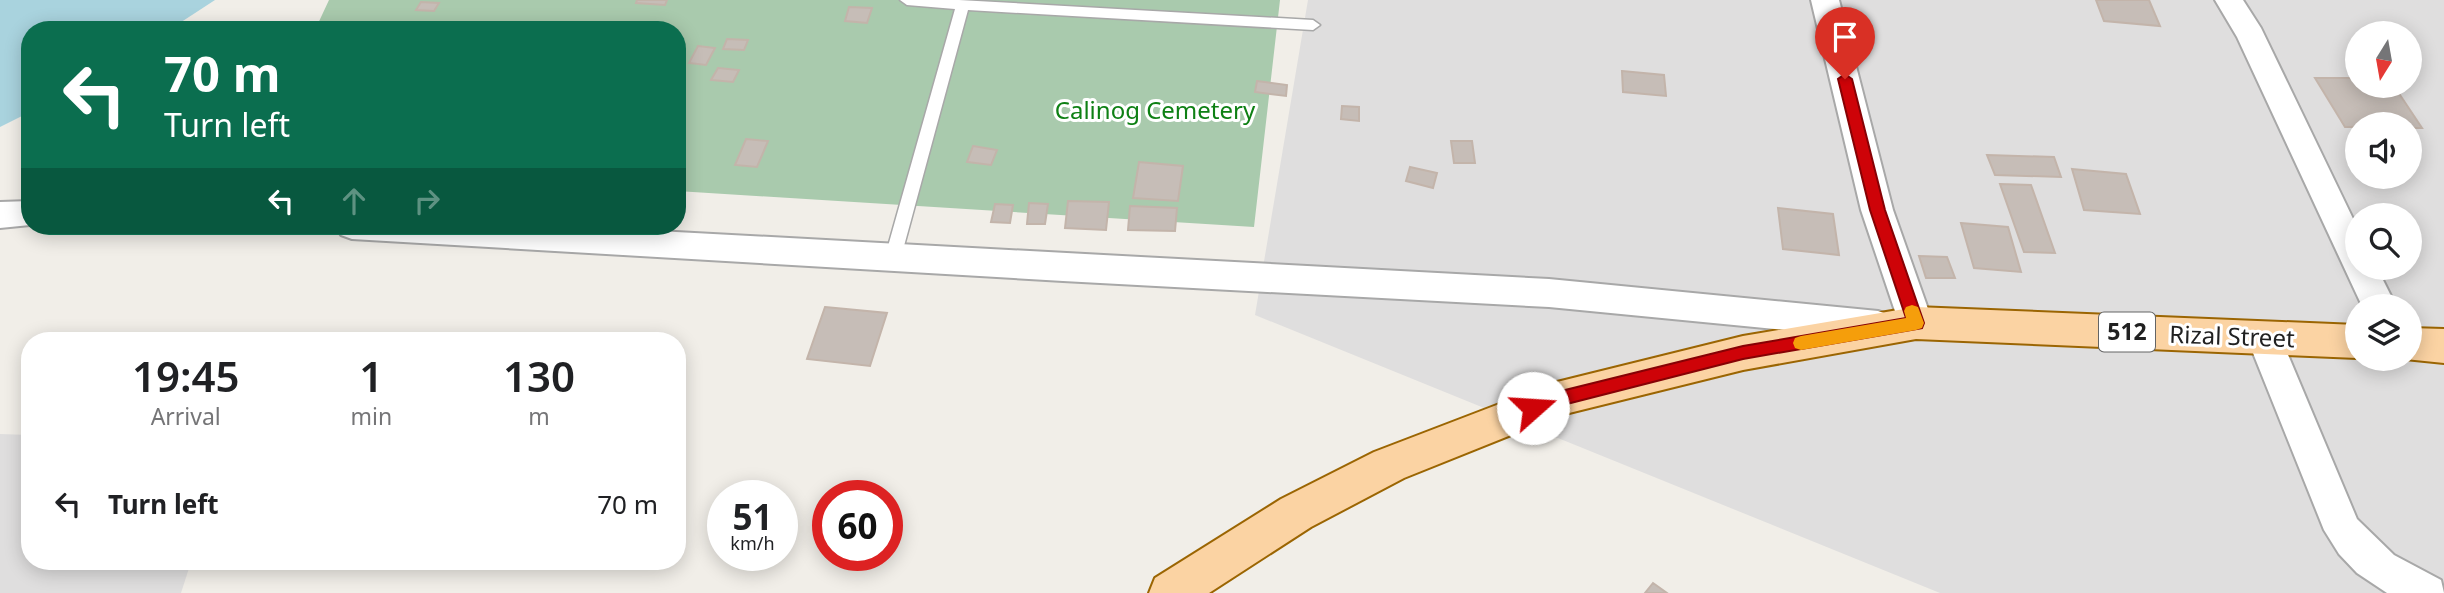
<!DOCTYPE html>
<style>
body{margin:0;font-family:"Noto Sans",sans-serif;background:#f6f6f6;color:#202124;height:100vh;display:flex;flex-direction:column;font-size:26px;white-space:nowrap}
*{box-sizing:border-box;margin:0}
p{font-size:23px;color:#757577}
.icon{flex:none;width:38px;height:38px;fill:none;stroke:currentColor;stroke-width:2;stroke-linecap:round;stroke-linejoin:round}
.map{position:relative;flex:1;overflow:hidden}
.details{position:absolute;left:21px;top:332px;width:665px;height:238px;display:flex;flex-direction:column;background:#fff;border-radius:28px;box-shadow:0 4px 18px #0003}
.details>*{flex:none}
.guide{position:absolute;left:21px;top:21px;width:665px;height:214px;border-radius:28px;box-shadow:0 4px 18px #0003;background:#0b6e4f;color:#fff;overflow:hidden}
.needle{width:46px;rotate:191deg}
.tools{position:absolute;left:2345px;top:21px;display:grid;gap:14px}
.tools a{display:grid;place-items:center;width:77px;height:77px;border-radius:50%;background:#fff;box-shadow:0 4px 18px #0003;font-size:35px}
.speed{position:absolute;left:707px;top:480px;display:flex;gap:14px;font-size:35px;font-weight:700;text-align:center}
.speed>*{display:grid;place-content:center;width:91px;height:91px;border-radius:50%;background:#fff;box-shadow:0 4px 18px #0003;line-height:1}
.speed small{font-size:18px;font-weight:400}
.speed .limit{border:10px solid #d22;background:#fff;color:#111}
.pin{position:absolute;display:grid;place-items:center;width:60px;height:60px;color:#fff;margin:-72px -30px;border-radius:50% 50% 50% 0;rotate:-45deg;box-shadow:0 0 7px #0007}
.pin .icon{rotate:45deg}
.me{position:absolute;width:77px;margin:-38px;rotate:71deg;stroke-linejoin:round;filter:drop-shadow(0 0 5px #0008)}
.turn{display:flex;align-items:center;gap:24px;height:147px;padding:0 28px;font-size:32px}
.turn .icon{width:91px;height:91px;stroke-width:2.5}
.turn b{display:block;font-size:49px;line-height:60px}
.lanes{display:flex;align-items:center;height:66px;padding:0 28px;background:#0003;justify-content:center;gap:35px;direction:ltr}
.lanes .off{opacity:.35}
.eta{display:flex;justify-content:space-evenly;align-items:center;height:119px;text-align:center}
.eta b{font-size:42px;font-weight:600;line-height:49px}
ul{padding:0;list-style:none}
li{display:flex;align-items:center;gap:21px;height:105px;padding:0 28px}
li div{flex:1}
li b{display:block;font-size:26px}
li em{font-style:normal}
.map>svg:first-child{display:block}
</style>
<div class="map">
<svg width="2444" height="593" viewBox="0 0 2444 593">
<rect width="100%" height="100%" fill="#f1eee8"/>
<path fill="#dfdede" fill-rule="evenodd" d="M1308 0H2444V593H1940L1255 315ZM2357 33H2410V86H2357ZM2357 124H2410V177H2357ZM2357 215H2410V268H2357ZM2357 306H2410V359H2357Z
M0 434 30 435V562H191L181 593H0Z"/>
<path fill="#a9caad" d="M329 0H1280L1254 227 677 191V30H315Z"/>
<path fill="#a9d3de" d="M0 0H215L169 30H30V112L0 127Z"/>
<path fill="#c6bdb7" stroke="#c3b4aa" stroke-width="2" d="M637 0H667L665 5 636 3Z
M2096 0H2149L2160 26 2104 21Z
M421 2 439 3 434 11 416 10Z
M849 7 872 8 867 23 845 21Z
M727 39 748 40 744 50 723 49Z
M698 46 715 48 706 65 689 63Z
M718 68 739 70 733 82 711 80Z
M1622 71 1664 75 1666 96 1623 92Z
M2315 78H2357V86H2394L2422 128H2410V124H2357V127H2345Z
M1257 81 1287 85 1286 96 1255 92Z
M1342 106 1359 107V121L1341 119Z
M746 139 768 141 757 167 735 165Z
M1451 141H1472L1475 163H1454Z
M973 146 997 150 991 165 967 162Z
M1987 155 2054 157 2061 177 1995 175Z
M1139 162 1183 166 1178 201 1133 198Z
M1410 167 1437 173 1433 188 1406 181Z
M2072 169 2126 174 2140 214 2084 210Z
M2000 184 2031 185 2055 253 2024 252Z
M1068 201 1109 202 1106 230 1065 228Z
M1029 203 1048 204 1045 224H1027Z
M995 204 1013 205 1010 223 991 222Z
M1130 206 1177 208 1175 231 1128 230Z
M1778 208 1833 214 1839 255 1783 249Z
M1961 223 2008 227 2021 272 1974 268Z
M1919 256 1947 257 1955 278H1926Z
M825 307 887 313 870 366 807 359Z
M1653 583 1667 593H1645Z"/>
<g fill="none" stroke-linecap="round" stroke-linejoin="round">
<defs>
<path id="lane" d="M900 0H959L1313 20 1320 25 1313 30 968 10 901 257 898 261H888L885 257 955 9 907 5Z"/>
<path id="street" d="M1811 0H1839L1893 210 1933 323 1928 333 1916 337 1904 333 1899 323 1861 210Z
M2215 0H2243L2261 28 2357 227V268H2377L2396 306H2362L2237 37Z
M30 201V225L0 228V202Z
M336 226H565L1549 279 1878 311 1890 315 1895 325 1890 335 1878 339 1549 307 1063 281 352 239 341 235Z
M2264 324 2276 328 2281 338 2357 519 2394 555 2441 580 2444 593H2387L2357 573 2339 554 2324 530 2247 338 2252 328Z"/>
<path id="primary" d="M1916 307 2357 325V358L1916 339 1743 370 1561 415 1404 478 1311 527 1209 593H1149L1155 578 1281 499 1374 452 1557 382 1743 336Z
M2410 328 2444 329V363L2405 359H2410Z"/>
</defs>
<use href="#lane" stroke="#a8a8a8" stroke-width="3"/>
<use href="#street" stroke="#a8a8a8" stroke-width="4"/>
<use href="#primary" stroke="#9b6502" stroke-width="4"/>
<use href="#lane" fill="#fff" fill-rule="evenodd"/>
<use href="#street" fill="#fff" fill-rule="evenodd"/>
<use href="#primary" fill="#fbd3a3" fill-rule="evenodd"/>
</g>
<path fill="#ce0308" stroke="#860205" stroke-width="2" d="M1845 74 1852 79 1885 210 1924 323 1922 328 1743 359 1559 406 1533 416 1527 414 1525 408 1527 403 1557 392 1743 346 1906 318 1870 210 1838 79Z"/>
<path fill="#f59e0b" d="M1912 305 1918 307 1924 323 1922 328 1916 330 1801 350 1795 348 1793 343 1795 338 1801 336 1906 318 1904 311 1906 307Z"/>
<g text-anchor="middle" stroke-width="6" stroke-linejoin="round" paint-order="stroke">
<rect fill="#fff" stroke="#646464" stroke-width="2" x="2099" y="312.5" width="56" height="39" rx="5"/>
<g font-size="23" font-weight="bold" fill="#212121">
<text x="2127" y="340">512</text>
</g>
<g font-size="24" fill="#0e8014" stroke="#fff">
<text x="1155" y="119">Calinog Cemetery</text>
</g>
<g font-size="24" fill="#212121" stroke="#fff">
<text transform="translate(2232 337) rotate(2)" y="8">Rizal Street</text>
</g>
</g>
</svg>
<div class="tools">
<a><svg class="needle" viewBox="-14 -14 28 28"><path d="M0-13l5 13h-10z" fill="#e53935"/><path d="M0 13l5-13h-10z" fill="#757577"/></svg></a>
<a><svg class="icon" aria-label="sound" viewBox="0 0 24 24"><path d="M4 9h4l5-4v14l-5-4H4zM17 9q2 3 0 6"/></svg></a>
<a><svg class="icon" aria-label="search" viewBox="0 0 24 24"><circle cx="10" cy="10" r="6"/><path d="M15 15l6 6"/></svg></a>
<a><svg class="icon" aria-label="layers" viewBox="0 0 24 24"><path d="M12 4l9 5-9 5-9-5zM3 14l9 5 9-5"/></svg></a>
</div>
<div class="speed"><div>51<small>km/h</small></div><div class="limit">60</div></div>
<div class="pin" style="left:1845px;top:79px;background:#d93025"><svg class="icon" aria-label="arrive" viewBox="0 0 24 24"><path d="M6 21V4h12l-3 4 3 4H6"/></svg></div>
<svg class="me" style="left:1533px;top:408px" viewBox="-20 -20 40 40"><circle r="19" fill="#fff"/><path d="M0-13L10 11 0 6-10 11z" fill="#ce0308"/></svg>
<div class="guide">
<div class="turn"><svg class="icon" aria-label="left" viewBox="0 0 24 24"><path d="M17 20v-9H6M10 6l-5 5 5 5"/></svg><div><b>70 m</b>Turn left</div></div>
<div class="lanes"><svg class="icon" aria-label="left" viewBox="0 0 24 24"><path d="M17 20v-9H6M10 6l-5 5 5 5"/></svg><svg class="icon off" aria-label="ahead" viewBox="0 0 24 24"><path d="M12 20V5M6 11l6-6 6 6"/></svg><svg class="icon off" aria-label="right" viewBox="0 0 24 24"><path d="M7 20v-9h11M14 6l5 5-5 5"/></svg></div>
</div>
<section class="details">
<div class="eta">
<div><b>19:45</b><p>Arrival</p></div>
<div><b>1</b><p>min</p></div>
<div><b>130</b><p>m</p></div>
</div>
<ul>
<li><svg class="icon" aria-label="left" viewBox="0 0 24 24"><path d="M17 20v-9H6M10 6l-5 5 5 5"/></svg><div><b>Turn left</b></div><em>70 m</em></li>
</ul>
</section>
</div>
